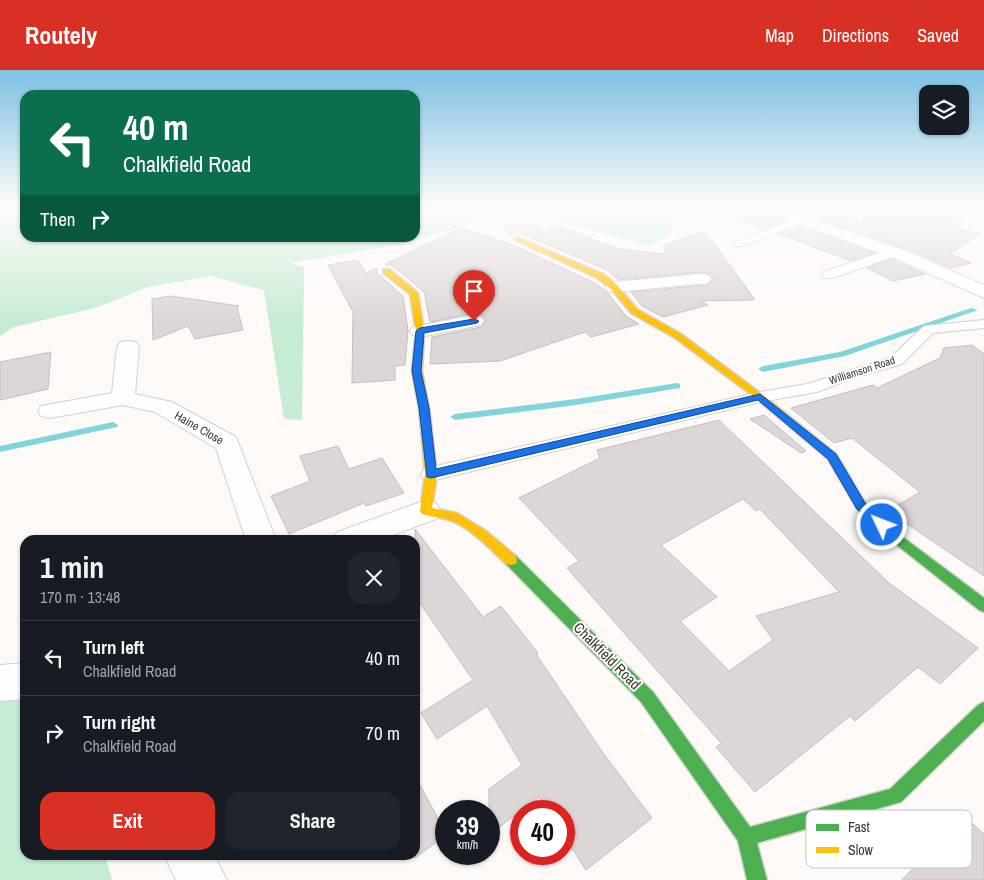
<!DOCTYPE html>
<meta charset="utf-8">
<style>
body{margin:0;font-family:"Archivo Narrow",sans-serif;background:#20242c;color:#f1f3f6;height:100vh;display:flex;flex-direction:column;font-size:19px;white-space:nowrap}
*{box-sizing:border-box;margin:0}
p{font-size:16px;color:#9ea1a6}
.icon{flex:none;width:28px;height:28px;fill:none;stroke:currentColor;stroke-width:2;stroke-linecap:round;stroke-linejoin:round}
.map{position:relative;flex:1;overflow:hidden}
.panel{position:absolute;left:20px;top:465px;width:400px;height:325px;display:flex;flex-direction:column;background:#171b24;border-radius:15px;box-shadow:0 1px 4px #0004}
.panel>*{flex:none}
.banner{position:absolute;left:20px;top:20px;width:400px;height:152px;border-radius:15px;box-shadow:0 1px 4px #0004;background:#0b6e4f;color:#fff;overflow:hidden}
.controls{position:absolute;left:919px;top:15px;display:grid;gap:10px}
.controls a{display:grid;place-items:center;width:50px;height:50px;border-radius:10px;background:#171b24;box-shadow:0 1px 4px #0004;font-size:25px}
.speed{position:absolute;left:435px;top:730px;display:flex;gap:10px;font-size:25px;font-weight:700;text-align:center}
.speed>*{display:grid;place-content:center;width:65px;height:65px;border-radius:50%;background:#171b24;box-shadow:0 1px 4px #0004;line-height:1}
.speed small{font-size:12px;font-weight:400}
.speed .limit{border:8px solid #d22;background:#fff;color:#111}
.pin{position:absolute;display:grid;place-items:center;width:42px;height:42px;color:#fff;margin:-51px -21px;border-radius:50% 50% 50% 0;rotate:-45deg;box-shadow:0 0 5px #0007}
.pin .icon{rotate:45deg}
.me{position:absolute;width:55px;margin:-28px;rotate:313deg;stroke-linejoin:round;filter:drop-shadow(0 0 4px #0008)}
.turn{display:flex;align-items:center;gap:18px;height:105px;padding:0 20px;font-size:22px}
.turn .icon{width:65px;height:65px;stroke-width:2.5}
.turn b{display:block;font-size:35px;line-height:42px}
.then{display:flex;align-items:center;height:48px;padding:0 20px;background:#0003;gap:10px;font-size:19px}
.round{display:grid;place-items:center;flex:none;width:52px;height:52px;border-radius:15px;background:#20242c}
.headline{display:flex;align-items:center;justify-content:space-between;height:85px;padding:0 20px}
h1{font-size:30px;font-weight:700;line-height:38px}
.primary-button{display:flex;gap:10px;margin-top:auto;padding:10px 20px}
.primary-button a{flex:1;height:58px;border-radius:15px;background:#d93025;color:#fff;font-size:20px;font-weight:700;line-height:58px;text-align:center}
.primary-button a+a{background:#20242c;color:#f1f3f6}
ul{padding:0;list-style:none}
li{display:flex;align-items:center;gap:15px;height:75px;padding:0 20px;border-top:1px solid #363941}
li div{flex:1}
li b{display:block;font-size:19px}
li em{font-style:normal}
header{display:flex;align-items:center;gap:30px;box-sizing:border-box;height:70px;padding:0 25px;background:#d93025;color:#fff}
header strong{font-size:24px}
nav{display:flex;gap:28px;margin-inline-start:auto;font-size:18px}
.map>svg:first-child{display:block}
</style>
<header>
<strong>Routely</strong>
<nav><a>Map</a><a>Directions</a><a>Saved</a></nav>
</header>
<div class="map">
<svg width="984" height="810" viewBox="0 0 984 810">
<rect width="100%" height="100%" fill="#fcf9f7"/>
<path fill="#c6ecd4" d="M0 138H25V168H415V138H669C673 163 674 166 649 176L517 140 401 174 290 193 304 197 302 350 284 349 264 220 211 206 148 217 95 238 14 257 0 266Z
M25 628V785H105L112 810H0V630Z"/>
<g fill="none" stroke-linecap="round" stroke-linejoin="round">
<path fill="#80d5dc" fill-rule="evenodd" d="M971 238 978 240 845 286 763 302 758 299 763 296 840 282Z
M677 313 680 314V318L576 335 455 350 450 347 455 344 576 329Z
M113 352 118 355 117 357 0 382V376Z"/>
</g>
<path fill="#dcd6d7" stroke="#c4bebf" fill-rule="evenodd" d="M717 138H761L764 143 786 151 764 159 716 142Z
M787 138H818L863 151 865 138H929L933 143 965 151 955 158 980 164 950 184 971 193 950 198 912 181Z
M537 154 542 162 559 156 618 179 665 184 664 175 705 161 755 230 700 231 708 235 663 247 642 236 631 222 708 215 713 209 710 204 702 202 619 210 607 200 518 162 509 166 504 156Z
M800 156 874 183 851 191 779 164Z
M460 158 509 173 593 212 607 222 626 246 639 254 591 267 585 262 500 291 430 294 432 267 481 257 486 250 482 245 474 243 430 252 424 222 393 196 385 194Z
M892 189 898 192 925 204 893 211 867 198Z
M358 190 366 203 377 198 376 202 403 226 408 261 405 295 395 296V310L352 313 353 242 328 195Z
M171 226 239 236 237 237 243 260 195 269 188 256 153 270 152 229Z
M972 275 984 284V506L888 441 920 422 852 368 834 373 791 338 873 315 877 318 940 288 944 278Z
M51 282 48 319 0 330V292Z
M764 345 806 381 801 383 750 349Z
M719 350 889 513 978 578 940 614 918 597 855 651 850 646 755 722 716 677 721 673 567 498 579 491 519 428 600 388 597 380ZM743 429 756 441 760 439 839 522 756 546 773 570 729 601 680 551 717 527 661 475Z
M338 376 349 399 382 388 404 423 366 436 364 433 289 464 271 426 310 411 300 386Z
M415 459 483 547 501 536 538 583 536 584 603 683 652 748 586 800 564 766V741H548L539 727 489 765V719L522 695 487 636 437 669 421 643 473 610 415 526Z
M415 706 446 763V765L415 788Z
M963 745 984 764V810H902Z"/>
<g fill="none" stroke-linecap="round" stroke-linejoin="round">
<defs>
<path id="lane" d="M798 148 803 151 802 153 743 176H735L733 174 735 172Z
M894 178 898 179 900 182 898 185 833 208H823L822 205 823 202Z
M984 250V258L933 263 902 294 853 308 817 322 760 332 431 411 424 409 421 404 424 399 431 397 760 322 807 314 890 288 924 256Z"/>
<path id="street" d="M763 138H782L911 183 984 215V228L899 190 765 141Z
M931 138H954L984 145V154L933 141Z
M702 204 708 205 711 209 708 213 614 222 608 221 605 217 608 213 614 212Z
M474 245 481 247 484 251 481 255 420 267 413 265 410 261 413 257Z
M128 271 136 272 139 277 135 324 172 332 236 367 276 470H246L216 378 155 342 123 335 50 348 41 346 38 341 41 336 112 323 117 277 120 272Z
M426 430 436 433 441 441 436 449 380 470H333L337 462Z
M25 593V629L0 631V595Z
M164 785H214L227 810H176Z"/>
<path id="fast" d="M840 396 844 397 865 433 896 462 984 528V542L979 540 888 468 857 439 834 400Z
M511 485 516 486 653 622 750 757 890 719 978 635 984 632V651L901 732 757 773 767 810H747L738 771 641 632 506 494 505 490 506 486Z"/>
<path id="slow" d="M517 167 603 204 617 215 637 239 681 264 763 325 836 384 846 400 844 403H836L828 389 757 329 675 268 631 243 611 219 597 208 515 170 514 169Z
M383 199H389L418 223 424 261 422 301 429 338 437 404 432 438 457 443 486 461 516 486 517 490 516 494 511 495 506 494C490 479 470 457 449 450 441 447 431 447 422 444L420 441 425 404 419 338 412 301 416 261 410 224 383 203Z"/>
</defs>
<use href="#lane" stroke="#d4d0cc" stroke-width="2"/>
<use href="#street" stroke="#d4d0cc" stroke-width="2"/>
<use href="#fast" stroke="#d4d0cc" stroke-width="3"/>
<use href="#slow" stroke="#d4d0cc" stroke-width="3"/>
<use href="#lane" fill="#fffefe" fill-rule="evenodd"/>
<use href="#street" fill="#fffefe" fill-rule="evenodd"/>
<use href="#fast" fill="#4caf50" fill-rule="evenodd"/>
<use href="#slow" fill="#ffc107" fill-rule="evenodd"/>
</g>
<linearGradient id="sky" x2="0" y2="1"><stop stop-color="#7ec1e3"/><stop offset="0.55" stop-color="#fefcfb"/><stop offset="1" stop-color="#fefcfb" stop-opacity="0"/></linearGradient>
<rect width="984" height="251" fill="url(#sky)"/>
<path fill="#1a73e8" stroke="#114b97" d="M474 249 479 251 477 253 424 263 421 301 429 338 436 399 760 324 836 384 865 433 888 455 886 458H877L857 439 828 389 758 330 431 408 427 407 419 338 412 301 416 261 420 258Z"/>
<g text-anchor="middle" stroke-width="4" stroke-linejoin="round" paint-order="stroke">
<g font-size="11" fill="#3e3731" stroke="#fff">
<text transform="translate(862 300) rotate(-18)" y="4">Williamson Road</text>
</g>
<g font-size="12" fill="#3e3731" stroke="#fff">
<text transform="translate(199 358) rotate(30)" y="4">Haine Close</text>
</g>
<g font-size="15" fill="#3e3731" stroke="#fff">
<text transform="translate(607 586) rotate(45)" y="5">Chalkfield Road</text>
</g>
</g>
<rect x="806" y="740" width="166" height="58" rx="8" fill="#fff" stroke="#c5c3c1" stroke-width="1"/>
<rect x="816" y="754" width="23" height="7" fill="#4caf50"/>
<rect x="816" y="777" width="23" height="6" fill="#ffc107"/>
<g font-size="14" fill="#3e3731">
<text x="848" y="762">Fast</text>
<text x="848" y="785">Slow</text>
</g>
</svg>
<div class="controls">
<a><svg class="icon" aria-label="layers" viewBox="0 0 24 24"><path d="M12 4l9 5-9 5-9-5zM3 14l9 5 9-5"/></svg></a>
</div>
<div class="speed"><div>39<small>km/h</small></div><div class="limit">40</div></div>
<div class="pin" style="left:474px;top:251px;background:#d93025"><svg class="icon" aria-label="arrive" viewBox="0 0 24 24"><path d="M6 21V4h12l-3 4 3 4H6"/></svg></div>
<svg class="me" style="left:882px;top:455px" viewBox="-20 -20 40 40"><circle r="17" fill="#1a73e8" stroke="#fff" stroke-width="3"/><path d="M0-11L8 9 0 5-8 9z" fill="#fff"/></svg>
<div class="banner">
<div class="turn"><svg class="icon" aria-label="left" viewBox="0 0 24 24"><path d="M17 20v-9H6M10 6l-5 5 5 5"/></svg><div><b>40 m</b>Chalkfield Road</div></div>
<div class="then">Then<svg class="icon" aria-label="right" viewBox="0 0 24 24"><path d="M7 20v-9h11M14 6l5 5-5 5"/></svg></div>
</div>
<section class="panel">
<div class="headline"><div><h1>1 min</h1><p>170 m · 13:48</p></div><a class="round"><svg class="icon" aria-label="close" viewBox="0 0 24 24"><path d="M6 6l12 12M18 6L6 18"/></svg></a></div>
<ul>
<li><svg class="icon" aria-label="left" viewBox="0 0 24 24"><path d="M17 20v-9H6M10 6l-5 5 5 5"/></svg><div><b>Turn left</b><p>Chalkfield Road</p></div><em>40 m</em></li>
<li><svg class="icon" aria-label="right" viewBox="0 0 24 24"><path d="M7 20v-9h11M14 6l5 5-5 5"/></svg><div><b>Turn right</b><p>Chalkfield Road</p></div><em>70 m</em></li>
</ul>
<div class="primary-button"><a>Exit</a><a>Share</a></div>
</section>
</div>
